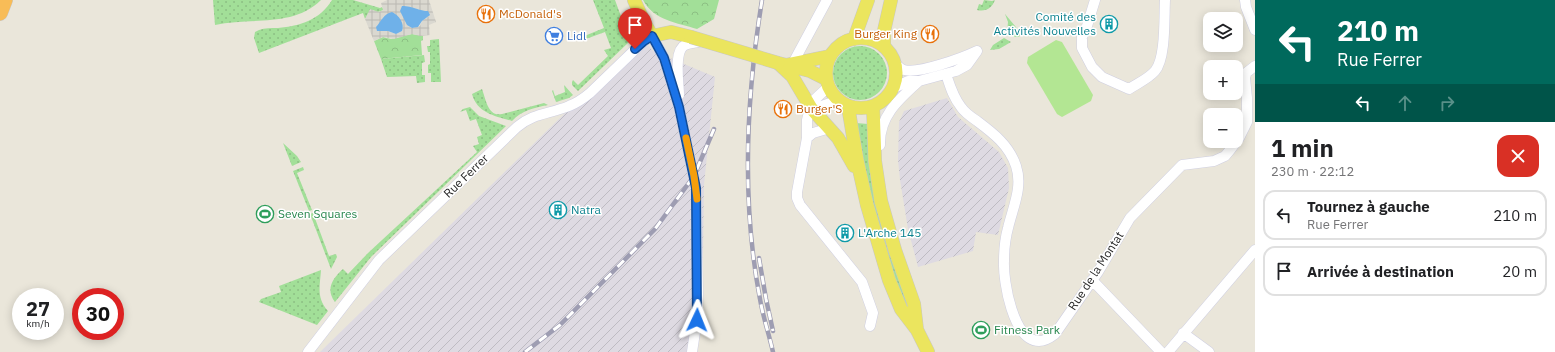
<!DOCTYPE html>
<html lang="fr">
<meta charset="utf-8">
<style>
body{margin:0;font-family:"IBM Plex Sans",sans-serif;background:#f2f2f2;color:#202124;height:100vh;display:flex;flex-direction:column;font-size:15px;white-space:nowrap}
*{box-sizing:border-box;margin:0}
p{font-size:13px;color:#757577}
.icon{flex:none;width:22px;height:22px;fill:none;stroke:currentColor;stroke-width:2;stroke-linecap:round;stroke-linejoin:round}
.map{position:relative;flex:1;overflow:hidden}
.panel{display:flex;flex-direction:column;background:#fff;width:300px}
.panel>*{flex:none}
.guide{background:#00695c;color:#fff;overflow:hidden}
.controls{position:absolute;left:1203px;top:12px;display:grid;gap:8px}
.controls a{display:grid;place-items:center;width:40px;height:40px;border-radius:8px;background:#fff;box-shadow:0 2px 10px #0003;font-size:20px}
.speed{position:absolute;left:12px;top:288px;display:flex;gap:8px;font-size:20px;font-weight:700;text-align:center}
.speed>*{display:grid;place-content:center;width:52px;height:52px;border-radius:50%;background:#fff;box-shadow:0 2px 10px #0003;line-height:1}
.speed small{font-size:10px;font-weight:400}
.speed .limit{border:6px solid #d22;background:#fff;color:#111}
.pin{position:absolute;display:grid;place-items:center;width:34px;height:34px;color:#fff;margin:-41px -17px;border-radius:50% 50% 50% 0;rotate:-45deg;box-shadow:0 0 4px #0007}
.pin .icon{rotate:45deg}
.me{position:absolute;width:44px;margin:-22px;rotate:2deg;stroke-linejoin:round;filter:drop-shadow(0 0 3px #0008)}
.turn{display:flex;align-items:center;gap:14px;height:84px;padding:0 16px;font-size:18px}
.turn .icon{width:52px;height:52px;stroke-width:2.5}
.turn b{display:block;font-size:28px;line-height:34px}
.lanes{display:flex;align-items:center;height:38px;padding:0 16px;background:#0003;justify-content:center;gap:20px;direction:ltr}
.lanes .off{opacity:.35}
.round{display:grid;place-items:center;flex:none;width:42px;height:42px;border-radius:12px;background:#f2f2f2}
.headline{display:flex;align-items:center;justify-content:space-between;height:68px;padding:0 16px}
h1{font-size:24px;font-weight:700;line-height:30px}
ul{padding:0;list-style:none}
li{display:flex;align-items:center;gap:12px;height:50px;margin:0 8px 6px;padding:0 8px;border:2px solid #e0e0e0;border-radius:12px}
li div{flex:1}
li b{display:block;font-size:15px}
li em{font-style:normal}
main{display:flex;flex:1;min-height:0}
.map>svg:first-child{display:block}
</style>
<main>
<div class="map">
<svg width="1255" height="352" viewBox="0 0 1255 352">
<defs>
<pattern id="industrial-furrows" width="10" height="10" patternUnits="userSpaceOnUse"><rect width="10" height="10" fill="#dedae2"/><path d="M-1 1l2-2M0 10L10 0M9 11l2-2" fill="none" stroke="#bebbc2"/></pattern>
<pattern id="grass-dots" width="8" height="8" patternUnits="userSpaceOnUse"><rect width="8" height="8" fill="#a2df98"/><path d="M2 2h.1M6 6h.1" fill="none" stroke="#8cbf83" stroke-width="1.8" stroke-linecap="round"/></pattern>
<pattern id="park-crowns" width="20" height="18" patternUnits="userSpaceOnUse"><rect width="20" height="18" fill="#a2df98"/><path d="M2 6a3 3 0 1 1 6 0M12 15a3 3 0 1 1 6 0" fill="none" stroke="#8cbf83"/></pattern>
<pattern id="plaza-grid" width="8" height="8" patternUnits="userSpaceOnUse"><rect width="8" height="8" fill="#dad8d0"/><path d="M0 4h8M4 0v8" fill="none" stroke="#bbb9b3"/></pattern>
</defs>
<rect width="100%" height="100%" fill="#eae6da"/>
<path fill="url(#industrial-furrows)" d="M640 35 653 51 715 77 704 185 702 327 696 352H320L600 79Z
M947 98 958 117 999 152 1008 168 1009 188 998 235 976 232 973 251 918 267 908 229 900 180 898 160 899 122 904 111Z"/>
<path fill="url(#grass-dots)" d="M213 0H321C293 28 250 17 215 25Z
M332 0H353L380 8 382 7 384 10 368 15 365 19 363 13 259 53 254 38 255 32 259 30C265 28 271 28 278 28 300 26 320 20 332 0Z
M593 0H615L630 41 578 91 572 85V82L573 80 578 85 608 56 604 50 611 48 605 32 583 40 582 37 604 28Z
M984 0 992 1 995 0C992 8 986 12 977 10L979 4 982 5Z
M1005 14 1021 33 1019 37H1015L1007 32 1008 22Z
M1004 38 1011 42 999 49 990 50 993 45Z
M439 39 441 82H431V73H428V65L430 64V52H428L427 46H430V40Z
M833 73a27 27 0 1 1 54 0a27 27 0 1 1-54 0Z
M424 55 425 62 422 63V75H425V82L417 83 416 76 387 77 381 59Z
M564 85 573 95 569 98 556 102 552 91 553 90 555 96 565 92Z
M482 89C486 100 488 117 502 114L544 103 548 105C534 108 522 110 512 121 495 116 477 113 472 94Z
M470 107 479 116 506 126 371 257 335 302C325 289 333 278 343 269L348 274 368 253 477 152 473 146 479 144 477 137 482 135 476 119 470 121 466 110 460 112 463 109Z
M856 123 868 124 909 304 906 307 904 305 874 215Z
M283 143 297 156 301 162 292 166Z
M303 167 304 170 297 173 312 210 309 211 293 171Z
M313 213 329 256 336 254 337 257 331 269 310 214Z
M321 270C320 286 316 298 328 311L317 325 259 302 261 299 281 292 279 286Z"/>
<path fill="url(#park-crowns)" d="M643 0H719L714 19 697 29C678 23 653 20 643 0Z
M412 34 423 36V40L421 41 422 55 381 59 374 41 383 37 391 39Z"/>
<path fill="#b3e693" d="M1056 40 1062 42 1093 95 1091 101 1062 117 1057 114 1027 63 1028 57Z"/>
<path fill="url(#plaza-grid)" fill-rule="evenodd" d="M387 0H429L436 22 429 25 430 35 420 36 412 34 394 39 383 37 374 41 365 19 370 9 379 12 383 10 381 3ZM405 6 424 11 429 16 422 21 420 26 412 28 410 27ZM395 14 403 26 402 31 396 34 388 31H381L376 27 380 23 384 16Z"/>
<path fill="#6fb1e9" d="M402 6C409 5 420 11 428 11L430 15 422 21 418 27 412 28 407 25 400 11Z
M392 12C399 15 405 24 402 31L396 34 388 31H377L376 27C381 22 383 14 392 12Z"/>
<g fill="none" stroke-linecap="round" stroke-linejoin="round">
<defs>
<path id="minor" d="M1095 0 1087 26 1082 37V48L1092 67 1102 77 1129 89C1138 83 1148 79 1155 71 1166 58 1164 18 1165 0
M1245 0 1246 7 1255 30
M894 62C897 65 900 69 904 70 919 74 962 58 977 51
M793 63 827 0
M946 74C950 86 953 97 961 107 965 113 971 117 977 121 993 133 1009 145 1016 166 1023 187 1013 207 1008 228 1005 239 1004 250 1004 261 1003 281 1013 341 1039 341 1045 341 1051 337 1055 334L1098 272 1130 218 1182 165 1214 161 1225 156 1230 150 1239 138 1247 122V98L1245 78 1246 73 1255 66
M828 87 812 102 809 112 807 120V138L797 192V198L800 205 862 282 873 313 870 326
M892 89 908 81H919L956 71 967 65 977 51
M679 95C679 83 673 51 685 45 691 43 698 42 704 41
M811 108C821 108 829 102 839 101
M807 138 813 133 830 128
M880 145C879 116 899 99 919 81
M1092 280 1161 352
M1183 333 1209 352
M308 352 379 260 517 127C533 113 550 114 569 106 577 103 584 98 590 93L644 41 652 36 664 58 679 107 696 189 698 294 697 319 692 352
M1168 352 1255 250"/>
<path id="major" d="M634 0 644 22 652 36 671 32 691 37
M826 73a35 35 0 1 1 70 0a35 35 0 1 1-70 0Z
M854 39 868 0
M884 47V31L891 0
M778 63 792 76 811 108 838 138 854 166
M778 63 786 65 830 56
M791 66 810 71 826 79
M848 106 857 160 867 205 889 280 901 309 917 330 928 352
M873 106 875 161 881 201 895 250 914 304 917 330"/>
<path id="highway" d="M0 13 5 0"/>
</defs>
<use href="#minor" stroke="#cfcfe1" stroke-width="11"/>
<use href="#major" stroke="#c7c7c7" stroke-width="14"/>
<use href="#highway" stroke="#c7c7c7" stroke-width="16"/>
<use href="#minor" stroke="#fff" stroke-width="10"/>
<use href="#major" stroke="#ebe55e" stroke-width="13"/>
<use href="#highway" stroke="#f8bc57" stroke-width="15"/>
<defs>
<path id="rail" d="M762 0C746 99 741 200 760 299 763 317 769 334 773 352
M759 258 766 299 773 331
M525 352 560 325 655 229 694 176 714 129"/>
</defs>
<use href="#rail" stroke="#9e9db2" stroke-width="4.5"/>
<use href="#rail" stroke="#fff" stroke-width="3" stroke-dasharray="9" stroke-linecap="butt"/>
<defs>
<path id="major-bridge" d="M691 37 778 63"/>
</defs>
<use href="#major-bridge" stroke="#c7c7c7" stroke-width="14" stroke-linecap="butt"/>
<use href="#major-bridge" stroke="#ebe55e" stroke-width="13"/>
</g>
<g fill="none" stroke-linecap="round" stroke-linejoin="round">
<defs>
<path id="route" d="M635 49 644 41 652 36 664 58 679 107 696 188 697 320"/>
</defs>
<use href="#route" stroke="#114b97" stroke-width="10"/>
<use href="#route" stroke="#1a73e8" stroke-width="7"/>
<path stroke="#f59e0b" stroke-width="7" d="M686 138 694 176 697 199"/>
</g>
<defs>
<symbol id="restaurant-ring" viewBox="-11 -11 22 22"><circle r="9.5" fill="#fff" stroke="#e8710a" stroke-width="1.5"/><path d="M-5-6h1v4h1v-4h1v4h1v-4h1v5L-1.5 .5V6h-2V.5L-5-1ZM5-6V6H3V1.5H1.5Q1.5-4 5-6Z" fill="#e8710a"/></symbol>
<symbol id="building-ring" viewBox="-11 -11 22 22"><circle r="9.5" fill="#fff" stroke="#0f9aa8" stroke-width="1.5"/><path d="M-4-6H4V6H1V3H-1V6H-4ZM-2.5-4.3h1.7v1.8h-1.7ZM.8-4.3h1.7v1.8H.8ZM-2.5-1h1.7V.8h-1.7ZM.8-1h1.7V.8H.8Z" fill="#0f9aa8"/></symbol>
<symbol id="supermarket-ring" viewBox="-11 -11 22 22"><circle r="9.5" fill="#fff" stroke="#3f7fe0" stroke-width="1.5"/><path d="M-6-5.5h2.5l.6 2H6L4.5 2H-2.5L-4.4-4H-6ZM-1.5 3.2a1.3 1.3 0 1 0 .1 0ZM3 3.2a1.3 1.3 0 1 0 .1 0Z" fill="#3f7fe0"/></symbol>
<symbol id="stadium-ring" viewBox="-11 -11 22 22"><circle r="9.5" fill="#fff" stroke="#2e9e5b" stroke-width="1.5"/><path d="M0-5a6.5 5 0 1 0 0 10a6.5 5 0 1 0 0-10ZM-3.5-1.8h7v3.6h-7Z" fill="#2e9e5b"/></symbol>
</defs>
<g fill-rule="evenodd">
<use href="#restaurant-ring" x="476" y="4" width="20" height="20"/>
<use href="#building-ring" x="1099" y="14" width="20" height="20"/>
<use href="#restaurant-ring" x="920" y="24" width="20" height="20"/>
<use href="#supermarket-ring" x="544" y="26" width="20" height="20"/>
<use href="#restaurant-ring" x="773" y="99" width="20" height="20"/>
<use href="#building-ring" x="548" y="200" width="20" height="20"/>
<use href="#stadium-ring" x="255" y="204" width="20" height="20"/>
<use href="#building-ring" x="835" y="223" width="20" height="20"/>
<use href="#stadium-ring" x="971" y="320" width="20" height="20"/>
</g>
<g text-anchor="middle" stroke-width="3" stroke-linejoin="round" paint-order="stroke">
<g font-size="12" fill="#c56008" stroke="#fff" text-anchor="start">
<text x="499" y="18">McDonald's</text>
<text x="917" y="38" text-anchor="end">Burger King</text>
<text x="796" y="113">Burger'S</text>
</g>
<g font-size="12" fill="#0d838f" stroke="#fff" text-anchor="start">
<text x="1096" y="21" text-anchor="end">Comité des<tspan x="1096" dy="14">Activités Nouvelles</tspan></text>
<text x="571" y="214">Natra</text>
<text x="858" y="237">L'Arche 145</text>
</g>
<g font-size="12" fill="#366cbe" stroke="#fff" text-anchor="start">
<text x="567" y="40">Lidl</text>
</g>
<g font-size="12" fill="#282828" stroke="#fff">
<text transform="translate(466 176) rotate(-44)" y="4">Rue Ferrer</text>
<text transform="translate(1096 271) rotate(-57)" y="4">Rue de la Montat</text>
</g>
<g font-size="12" fill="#27864d" stroke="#fff" text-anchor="start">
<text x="278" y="218">Seven Squares</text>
<text x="994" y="334">Fitness Park</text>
</g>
</g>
</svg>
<div class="controls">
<a><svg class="icon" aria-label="layers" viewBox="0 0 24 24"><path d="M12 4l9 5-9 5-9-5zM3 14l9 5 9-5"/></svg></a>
<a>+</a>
<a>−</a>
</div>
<div class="speed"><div>27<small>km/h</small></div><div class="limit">30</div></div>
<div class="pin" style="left:635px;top:49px;background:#d93025"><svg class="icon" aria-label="arrive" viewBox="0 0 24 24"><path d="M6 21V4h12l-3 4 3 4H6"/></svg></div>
<svg class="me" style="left:697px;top:320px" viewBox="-20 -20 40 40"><path d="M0-17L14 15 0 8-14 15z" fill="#1a73e8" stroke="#fff" stroke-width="4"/></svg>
</div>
<section class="panel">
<div class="guide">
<div class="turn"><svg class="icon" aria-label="left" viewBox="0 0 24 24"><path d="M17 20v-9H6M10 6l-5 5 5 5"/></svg><div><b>210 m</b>Rue Ferrer</div></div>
<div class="lanes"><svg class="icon" aria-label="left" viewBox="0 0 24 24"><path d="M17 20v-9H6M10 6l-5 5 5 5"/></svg><svg class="icon off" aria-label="ahead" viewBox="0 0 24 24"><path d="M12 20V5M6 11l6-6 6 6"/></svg><svg class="icon off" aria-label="right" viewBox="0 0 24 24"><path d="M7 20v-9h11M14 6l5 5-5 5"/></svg></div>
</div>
<div class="headline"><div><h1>1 min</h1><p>230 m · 22:12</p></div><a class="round" style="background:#d93025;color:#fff"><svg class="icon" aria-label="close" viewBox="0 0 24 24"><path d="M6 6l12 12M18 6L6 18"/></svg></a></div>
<ul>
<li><svg class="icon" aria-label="left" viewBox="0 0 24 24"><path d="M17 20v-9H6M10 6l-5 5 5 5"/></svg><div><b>Tournez à gauche</b><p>Rue Ferrer</p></div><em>210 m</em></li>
<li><svg class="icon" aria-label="arrive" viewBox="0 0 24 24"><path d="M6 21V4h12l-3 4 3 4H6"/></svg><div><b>Arrivée à destination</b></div><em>20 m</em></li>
</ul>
</section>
</main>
